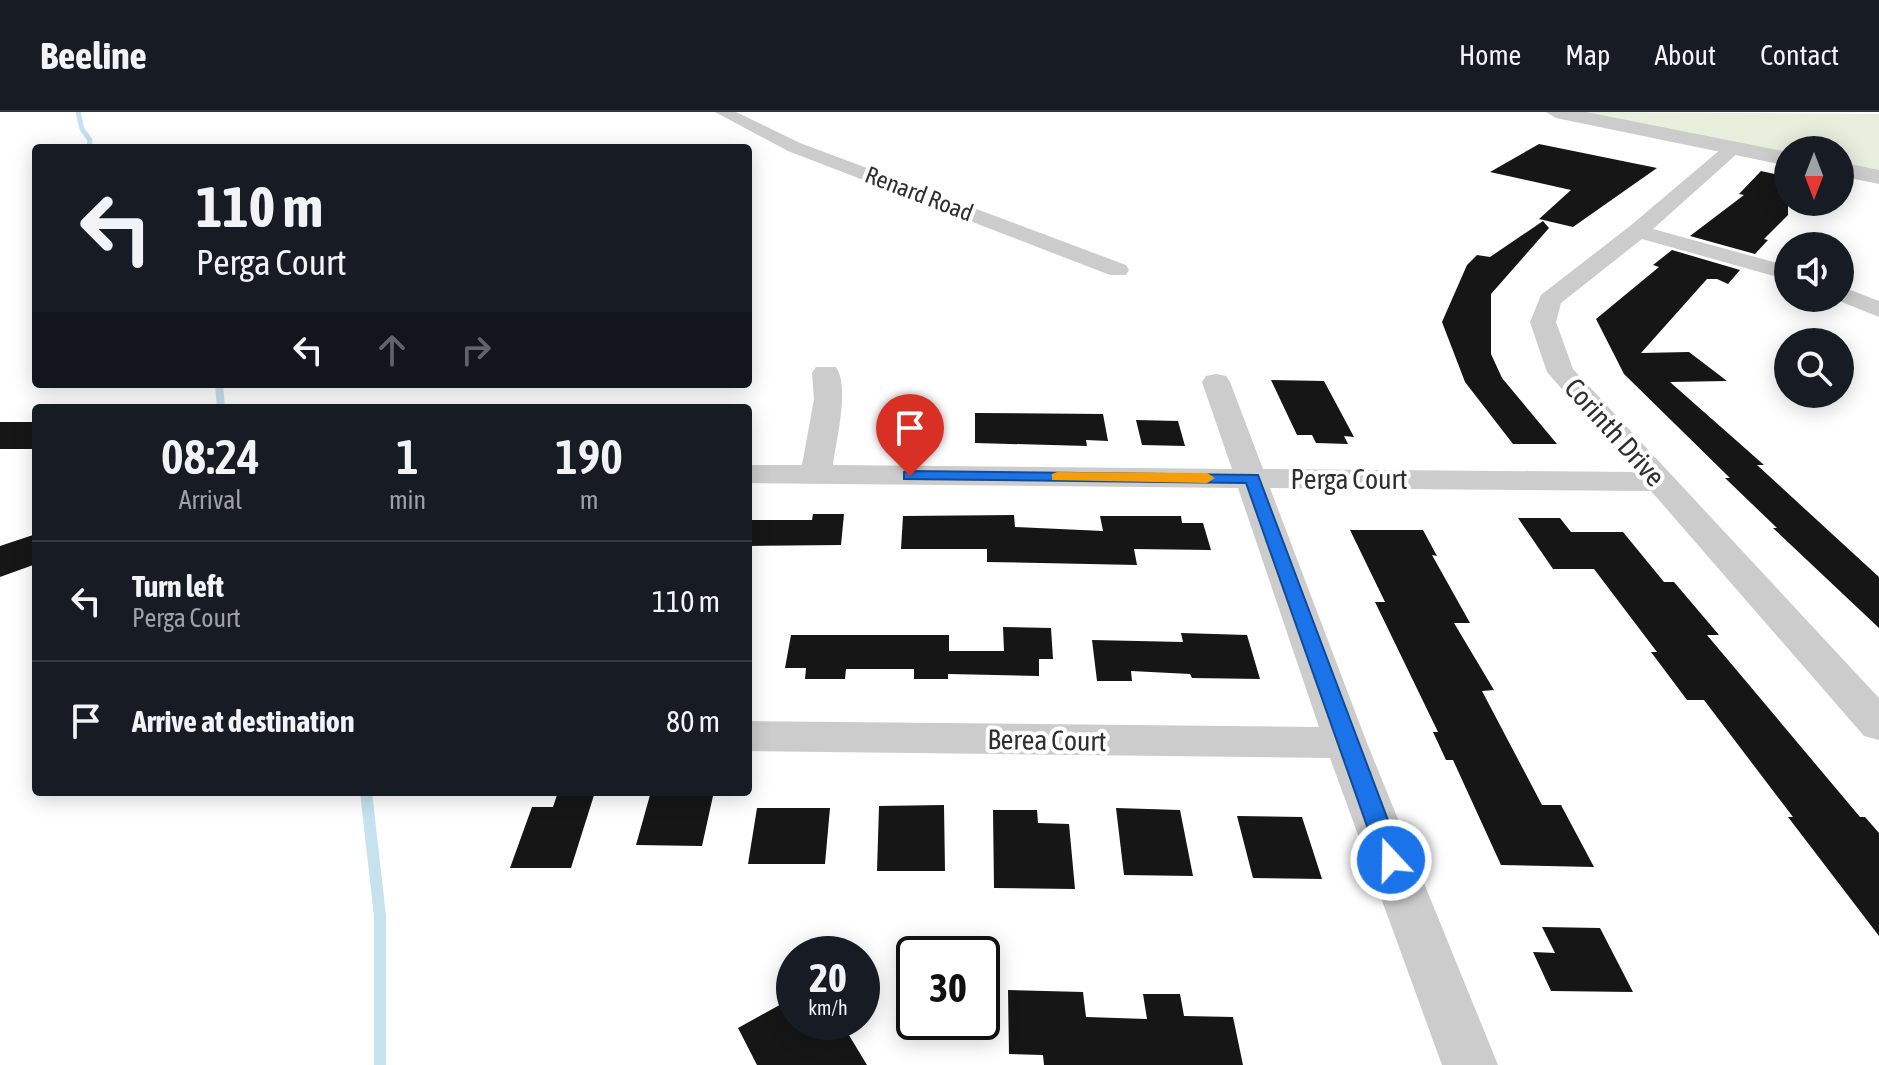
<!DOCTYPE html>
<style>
body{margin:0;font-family:"Asap Condensed",sans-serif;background:#20242c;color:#f1f3f6;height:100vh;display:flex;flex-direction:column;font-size:30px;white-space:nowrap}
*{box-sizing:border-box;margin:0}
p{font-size:26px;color:#9ea1a6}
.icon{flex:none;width:44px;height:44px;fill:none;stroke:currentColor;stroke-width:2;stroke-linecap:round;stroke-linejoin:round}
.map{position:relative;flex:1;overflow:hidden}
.drawer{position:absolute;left:32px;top:292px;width:720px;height:392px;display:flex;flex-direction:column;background:#171b24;border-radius:8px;box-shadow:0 4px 20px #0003}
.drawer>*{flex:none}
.guide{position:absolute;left:32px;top:32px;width:720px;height:244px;border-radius:8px;box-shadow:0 4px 20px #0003;background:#171b24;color:#f1f3f6;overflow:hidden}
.needle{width:52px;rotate:180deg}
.fabs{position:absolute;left:1774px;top:24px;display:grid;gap:16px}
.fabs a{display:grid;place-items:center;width:80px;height:80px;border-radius:50%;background:#171b24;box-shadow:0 4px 20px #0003;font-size:40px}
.speed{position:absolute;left:776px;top:824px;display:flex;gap:16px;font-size:40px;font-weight:700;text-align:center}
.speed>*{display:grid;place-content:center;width:104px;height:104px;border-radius:50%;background:#171b24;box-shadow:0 4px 20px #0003;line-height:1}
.speed small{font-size:20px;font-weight:400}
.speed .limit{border:4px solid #111;border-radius:12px;background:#fff;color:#111}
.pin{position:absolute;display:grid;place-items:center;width:68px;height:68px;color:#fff;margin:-82px -34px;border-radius:50% 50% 50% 0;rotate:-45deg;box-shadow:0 0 8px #0007}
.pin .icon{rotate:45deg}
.me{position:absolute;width:88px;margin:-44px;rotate:339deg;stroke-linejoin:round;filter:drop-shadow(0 0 6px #0008)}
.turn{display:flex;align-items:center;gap:28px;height:168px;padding:0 32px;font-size:36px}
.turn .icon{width:104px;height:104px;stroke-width:2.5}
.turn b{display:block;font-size:56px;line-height:68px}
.lanes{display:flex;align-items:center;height:76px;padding:0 32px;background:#0003;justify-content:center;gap:40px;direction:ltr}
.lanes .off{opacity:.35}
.eta{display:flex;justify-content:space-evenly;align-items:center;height:136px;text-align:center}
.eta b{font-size:48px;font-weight:600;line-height:56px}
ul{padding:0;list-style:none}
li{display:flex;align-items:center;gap:24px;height:120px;padding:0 32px;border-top:2px solid #363941}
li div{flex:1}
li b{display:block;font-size:30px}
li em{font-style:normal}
header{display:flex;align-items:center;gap:48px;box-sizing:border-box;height:112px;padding:0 40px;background:#171b24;border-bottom:2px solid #363941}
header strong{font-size:38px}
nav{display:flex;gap:44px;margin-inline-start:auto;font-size:28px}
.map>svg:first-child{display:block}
</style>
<header>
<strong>Beeline</strong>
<nav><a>Home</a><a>Map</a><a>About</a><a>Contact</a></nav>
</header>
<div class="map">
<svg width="1879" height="953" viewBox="0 0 1879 953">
<rect width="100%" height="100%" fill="#fff"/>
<path fill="#e7eedc" d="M1579 0 1879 2V59L1840 51V38H1788V41Z"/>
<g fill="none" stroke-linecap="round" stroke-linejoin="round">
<path stroke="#c6e2ef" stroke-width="5" d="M78 0 82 17 90 28 89 36"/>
<path stroke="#c6e2ef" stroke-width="8" d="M219 272 221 296"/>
<path stroke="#c6e2ef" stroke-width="12" d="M366 680 380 804V953"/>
</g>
<path fill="#161616" d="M1539 32 1657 56 1573 115 1539 107 1571 78 1490 60Z
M1761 59 1788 65V103L1764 127 1768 128 1755 142 1690 124 1744 83 1739 82Z
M1543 109 1549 116 1491 182V242L1502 266 1557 332H1513L1465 270 1442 210 1467 153 1477 143 1490 145Z
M1672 138 1740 158 1728 172 1717 167H1707L1641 241 1689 240 1727 269 1670 270 1764 353H1757L1879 465V516L1773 416H1777L1725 366H1730L1624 262 1596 207 1659 155 1653 153Z
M1271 268 1324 269 1354 325 1344 324 1348 332 1316 331 1312 323H1297Z
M975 301 1103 302 1108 329 1086 328 1087 334 975 331Z
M891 304 933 306 930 332 886 331Z
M1136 308 1178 309 1185 334 1142 333Z
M0 310H36V337H0Z
M813 402H844L841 433 748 434V408H812Z
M1014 403 1015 415 1103 419 1100 404H1181L1182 411H1203L1211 438 1134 437 1137 453 987 450V437H901L903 404Z
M1518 406H1560L1571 420H1623L1664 470H1674L1719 523H1707L1860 705H1865L1879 721V824L1788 705H1793L1704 588H1687L1651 540H1657L1594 457H1553Z
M1350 418H1423L1437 444 1432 443 1470 511H1454L1494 578 1482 579 1542 693H1561L1594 755 1501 753 1453 648H1446L1433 620H1438L1375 490H1385Z
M36 422V452L0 465V434Z
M1003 515 1051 516 1053 547H1039V564L948 562V567H914V557H846L845 567H805L806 556H785L791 523H949V539H1004Z
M1181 521 1247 523 1260 567 1192 566 1190 562 1131 559 1132 569H1097L1092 528 1183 530Z
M558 680H595L571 756H510L532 695H553Z
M650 683 713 684 702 734 636 733Z
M944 693 945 759H877L879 694Z
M757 696H830L825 752H748Z
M1116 696 1180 698 1193 764 1124 763Z
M993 698H1037L1038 711 1069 712 1075 777 994 776Z
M1237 704 1302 705 1322 767 1253 766Z
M1542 815 1600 816 1633 880 1551 879 1533 840 1555 841Z
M1008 878 1083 880 1086 905 1147 907 1143 882H1180L1184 904 1233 905 1243 953H1044L1043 943 1009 942Z
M794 885V910H841L867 953H757L738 916Z"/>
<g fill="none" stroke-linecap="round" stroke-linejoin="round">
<path fill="#ccc" fill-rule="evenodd" d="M715 0H736L800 31 1126 153 1129 158 1126 163H1110L788 39Z
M1733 31 1739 32 1742 36 1739 40 1653 117 1788 154V168L1642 127 1561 191 1556 210 1573 257 1879 586V628L1864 624 1651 379 1270 376 1367 631 1498 953H1442L1330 646 748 639V609L1319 615 1238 376 748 371V353H802L814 287 812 261 816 255H836C850 276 836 328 833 353L1232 357 1202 270 1206 264 1216 262 1226 264 1230 270 1263 357 1634 360 1547 260 1530 210 1541 183 1630 114 1727 32Z
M1840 174 1879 189V205L1832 186H1840Z"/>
<path fill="#ccc" fill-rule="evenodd" d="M1546 0H1586L1788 40V54L1556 6Z
M1840 50 1879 58V72L1840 64Z"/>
</g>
<path fill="#1a73e8" stroke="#114b97" stroke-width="2" d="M910 359 1258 363 1403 748 1400 755 1391 758 1383 755 1379 748 1246 371 904 367V360Z"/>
<path fill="#f59e0b" d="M1057 360 1207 361 1215 366 1207 371 1052 368V362Z"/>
<g text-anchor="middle" stroke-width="8" stroke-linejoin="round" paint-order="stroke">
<g font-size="24" fill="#2f2f2f" stroke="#fff">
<text transform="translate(919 82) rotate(21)" y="8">Renard Road</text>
</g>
<g font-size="28" fill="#2f2f2f" stroke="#fff">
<text transform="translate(1615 320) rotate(48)" y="10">Corinth Drive</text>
<text x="1349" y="377">Perga Court</text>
<text transform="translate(1047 628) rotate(1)" y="10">Berea Court</text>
</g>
</g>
</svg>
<div class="fabs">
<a><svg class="needle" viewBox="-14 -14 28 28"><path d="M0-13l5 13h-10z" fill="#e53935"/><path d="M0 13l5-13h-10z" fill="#9ea1a6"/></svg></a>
<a><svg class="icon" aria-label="sound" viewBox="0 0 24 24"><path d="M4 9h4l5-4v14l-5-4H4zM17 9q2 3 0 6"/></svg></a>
<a><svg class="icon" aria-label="search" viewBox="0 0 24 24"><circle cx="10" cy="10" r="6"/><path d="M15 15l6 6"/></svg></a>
</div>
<div class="speed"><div>20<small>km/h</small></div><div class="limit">30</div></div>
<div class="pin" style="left:910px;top:364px;background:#d93025"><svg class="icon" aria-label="arrive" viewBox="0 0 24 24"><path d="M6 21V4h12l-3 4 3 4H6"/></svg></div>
<svg class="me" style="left:1391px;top:748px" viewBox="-20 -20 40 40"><circle r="17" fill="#1a73e8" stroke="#fff" stroke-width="3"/><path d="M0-11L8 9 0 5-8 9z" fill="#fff"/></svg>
<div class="guide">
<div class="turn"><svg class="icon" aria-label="left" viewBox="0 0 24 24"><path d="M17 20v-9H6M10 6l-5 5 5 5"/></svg><div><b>110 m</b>Perga Court</div></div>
<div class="lanes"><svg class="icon" aria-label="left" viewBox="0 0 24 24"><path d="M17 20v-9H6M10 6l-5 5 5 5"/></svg><svg class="icon off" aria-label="ahead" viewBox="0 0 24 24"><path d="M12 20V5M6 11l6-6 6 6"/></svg><svg class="icon off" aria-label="right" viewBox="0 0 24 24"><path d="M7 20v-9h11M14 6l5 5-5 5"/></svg></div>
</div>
<section class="drawer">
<div class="eta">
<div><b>08:24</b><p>Arrival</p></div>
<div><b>1</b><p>min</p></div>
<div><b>190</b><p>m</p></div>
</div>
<ul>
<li><svg class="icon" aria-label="left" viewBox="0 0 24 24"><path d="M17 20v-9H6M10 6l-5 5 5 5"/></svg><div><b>Turn left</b><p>Perga Court</p></div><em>110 m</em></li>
<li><svg class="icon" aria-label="arrive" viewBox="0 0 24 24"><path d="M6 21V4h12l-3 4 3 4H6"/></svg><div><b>Arrive at destination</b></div><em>80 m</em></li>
</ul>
</section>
</div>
